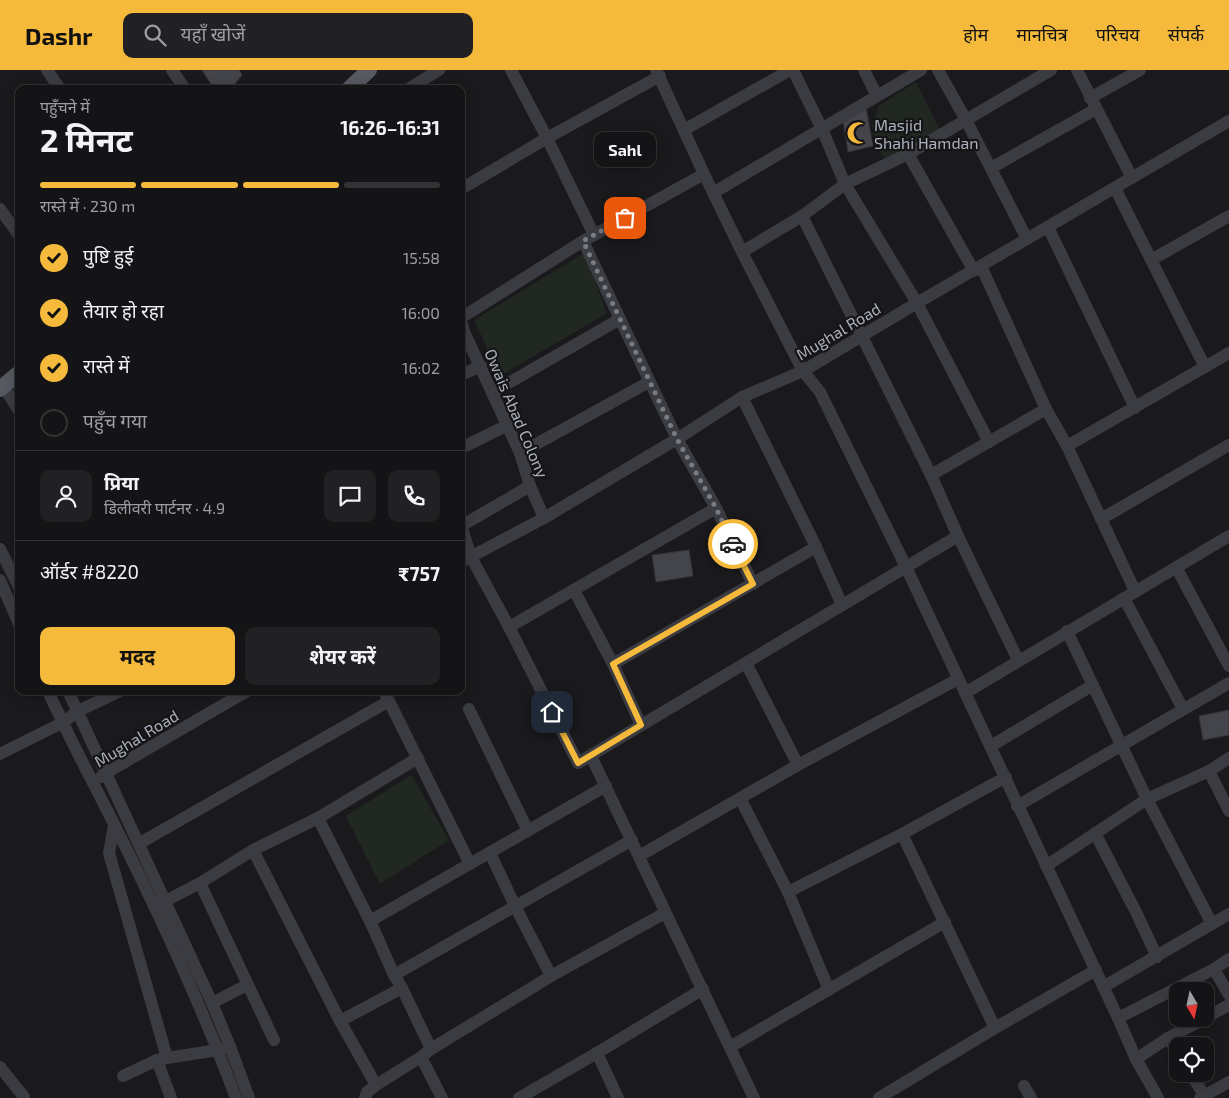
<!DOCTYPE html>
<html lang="hi">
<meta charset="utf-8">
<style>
:root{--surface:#141416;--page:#212123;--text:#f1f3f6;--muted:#9d9ea1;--line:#333335;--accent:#f5ba3b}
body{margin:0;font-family:"Exo 2","Noto Sans Devanagari",sans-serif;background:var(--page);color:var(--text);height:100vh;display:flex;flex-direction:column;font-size:19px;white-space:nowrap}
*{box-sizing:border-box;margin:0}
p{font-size:16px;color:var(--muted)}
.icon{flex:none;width:28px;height:28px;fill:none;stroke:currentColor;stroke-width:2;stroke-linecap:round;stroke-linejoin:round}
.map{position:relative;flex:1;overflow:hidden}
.drawer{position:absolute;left:15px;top:15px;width:450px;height:610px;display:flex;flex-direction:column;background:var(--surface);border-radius:10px;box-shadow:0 2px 12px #0003,0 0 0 1px var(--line)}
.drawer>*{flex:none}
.needle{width:32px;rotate:171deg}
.buttons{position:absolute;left:1169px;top:912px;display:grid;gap:10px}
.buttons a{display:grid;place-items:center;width:45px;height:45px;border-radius:10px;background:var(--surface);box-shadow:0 2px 12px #0003,0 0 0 1px var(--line);font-size:25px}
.pin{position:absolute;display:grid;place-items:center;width:42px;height:42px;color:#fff;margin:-21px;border-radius:10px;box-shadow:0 2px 8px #0006}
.courier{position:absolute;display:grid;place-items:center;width:50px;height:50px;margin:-25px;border:4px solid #f5ba3b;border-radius:50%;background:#fff;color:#222;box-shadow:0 1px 6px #0007}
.bubble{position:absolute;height:35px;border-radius:10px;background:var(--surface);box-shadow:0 2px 12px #0003,0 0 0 1px var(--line);font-size:16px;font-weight:700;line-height:35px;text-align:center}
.head em{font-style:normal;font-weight:700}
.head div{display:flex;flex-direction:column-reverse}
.head{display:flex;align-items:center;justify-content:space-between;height:85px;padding:0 25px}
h1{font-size:32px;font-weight:700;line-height:38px}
.bar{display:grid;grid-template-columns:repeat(4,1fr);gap:8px 5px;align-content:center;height:60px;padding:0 25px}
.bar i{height:6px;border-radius:4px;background:var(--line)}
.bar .active{background:var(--accent)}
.bar p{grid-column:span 4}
.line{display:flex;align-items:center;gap:12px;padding:0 25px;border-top:1px solid var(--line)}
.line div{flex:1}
.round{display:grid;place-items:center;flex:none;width:52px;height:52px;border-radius:10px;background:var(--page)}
ol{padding:0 25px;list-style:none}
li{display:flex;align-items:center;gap:15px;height:55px}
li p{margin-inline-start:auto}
li .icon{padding:5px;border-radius:50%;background:var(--accent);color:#111;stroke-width:4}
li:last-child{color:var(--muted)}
li i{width:28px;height:28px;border:2px solid var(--line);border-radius:50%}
.cta{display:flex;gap:10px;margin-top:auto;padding:10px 25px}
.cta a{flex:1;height:58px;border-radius:10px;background:var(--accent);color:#111;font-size:20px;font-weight:700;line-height:58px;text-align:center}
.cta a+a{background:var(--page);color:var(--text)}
header{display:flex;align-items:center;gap:30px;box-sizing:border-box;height:70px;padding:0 25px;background:var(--accent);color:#111}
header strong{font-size:24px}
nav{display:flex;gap:28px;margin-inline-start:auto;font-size:18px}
.search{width:350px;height:45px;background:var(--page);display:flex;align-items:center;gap:12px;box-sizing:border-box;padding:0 18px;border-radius:10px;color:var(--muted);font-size:19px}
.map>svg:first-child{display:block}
</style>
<header>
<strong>Dashr</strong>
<div class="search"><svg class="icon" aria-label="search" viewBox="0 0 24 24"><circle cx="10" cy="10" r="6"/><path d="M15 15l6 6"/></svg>यहाँ खोजें</div>
<nav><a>होम</a><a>मानचित्र</a><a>परिचय</a><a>संपर्क</a></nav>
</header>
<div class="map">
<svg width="1229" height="1028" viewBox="0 0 1229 1028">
<rect width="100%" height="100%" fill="#1a1a1d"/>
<g fill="#202821">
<path d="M 916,12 L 940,60 L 887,91 L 876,76 L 872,55 L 879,36 Z"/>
<path d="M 584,183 L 607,243 L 500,306 L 474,250 Z"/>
<path d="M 411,705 L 449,770 L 380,814 L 346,746 Z"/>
</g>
<g fill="#44454a" stroke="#343439">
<path d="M 202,0 L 239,0 L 242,5 L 231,19 L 214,19 Z"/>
<path d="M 866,37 L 873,76 L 848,82 L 843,50 Z"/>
<path d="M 689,480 L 693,506 L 656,512 L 652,485 Z"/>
<path d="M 1229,640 L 1229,665 L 1203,670 L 1199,646 Z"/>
</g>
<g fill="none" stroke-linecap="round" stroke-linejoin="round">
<g stroke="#3b3c42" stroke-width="12">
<path d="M 47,0 L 60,19"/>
<path d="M 172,0 L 185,19"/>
<path d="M 511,0 L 547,68 L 594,165"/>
<path d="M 656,0 L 704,104 L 742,182 L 803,301 L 820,322 L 906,497 L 1118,948 L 1136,989 L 1158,1028"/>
<path d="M 793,0 L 822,59 L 845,114 L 917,233 L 989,372"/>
<path d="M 864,0 L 877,26"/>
<path d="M 938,0 L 966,50 L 1027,169"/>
<path d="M 1077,0 L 1132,108"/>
<path d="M 408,19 L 439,0"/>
<path d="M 1090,28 L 1140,0"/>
<path d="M 684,60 L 790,0"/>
<path d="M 908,84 L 974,201"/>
<path d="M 991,98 L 1096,39"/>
<path d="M 1115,118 L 1205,297"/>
<path d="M 461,119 L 547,68 L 660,6"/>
<path d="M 713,123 L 921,0"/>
<path d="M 0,139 L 19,165"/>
<path d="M 802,146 L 931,405 L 958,466 L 1018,590"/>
<path d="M 1048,157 L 1135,338"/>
<path d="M 583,171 L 677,369 L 716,438 L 753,514"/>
<path d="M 742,182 L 802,146 L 845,114 L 908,84 L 1051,0"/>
<path d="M 1151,190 L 1229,146"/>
<path d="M 981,196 L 1046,339 L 1067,376 L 1135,521"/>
<path d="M 461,248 L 583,171 L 704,104"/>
<path d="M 461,251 L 465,264 L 520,383 L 530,416 L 544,448"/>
<path d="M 461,305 L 481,296"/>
<path d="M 4,317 L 19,341"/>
<path d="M 493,322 L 620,249"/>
<path d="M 742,327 L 816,477 L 842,535"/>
<path d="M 1067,376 L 1229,283"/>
<path d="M 461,378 L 508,355"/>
<path d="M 520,383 L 649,312"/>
<path d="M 931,405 L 1046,339"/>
<path d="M 1101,449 L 1229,375"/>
<path d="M 461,455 L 471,487 L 509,557 L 578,693 L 958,466"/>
<path d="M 461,456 L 530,416"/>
<path d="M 0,479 L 19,517"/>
<path d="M 461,492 L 544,448 L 677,369 L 742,327 L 803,301 L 917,233 L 1229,51"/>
<path d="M 1176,497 L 1229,596"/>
<path d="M 0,510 L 19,554"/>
<path d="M 574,520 L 613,594 L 641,655"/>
<path d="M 1124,528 L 1183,639"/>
<path d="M 509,557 L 716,438"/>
<path d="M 1067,561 L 1147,729 L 1212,854"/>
<path d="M 746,593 L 798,695"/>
<path d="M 613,594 L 816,477"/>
<path d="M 48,621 C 68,666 92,710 114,754 C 159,843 201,934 236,1028"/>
<path d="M 68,621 L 212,933 L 231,979 L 249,1028"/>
<path d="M 384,621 L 470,794"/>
<path d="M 965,623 L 1229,466"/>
<path d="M 469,639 L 528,761"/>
<path d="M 991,676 L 1093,615"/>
<path d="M 0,684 L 62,653 L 78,641 L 120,621"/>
<path d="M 591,686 L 754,1028"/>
<path d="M 1209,701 L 1229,741"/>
<path d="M 101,707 L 106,703 L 247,621"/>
<path d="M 740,728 L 788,822 L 829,920"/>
<path d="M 1017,736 L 1229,613"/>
<path d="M 318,748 L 370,851 L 394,905 L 402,918 L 431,979"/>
<path d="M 114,755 L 109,783 L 167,988 L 157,990 L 171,1028"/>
<path d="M 1095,763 L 1136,842 L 1157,887"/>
<path d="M 902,764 L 995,958"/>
<path d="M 140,773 L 389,631"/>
<path d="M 253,780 L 340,951 L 376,1015"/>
<path d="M 490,783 L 515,836 L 551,906"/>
<path d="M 639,786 L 798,695 L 958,609"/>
<path d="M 1046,796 L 1147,729 L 1209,701 L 1229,688"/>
<path d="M 200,813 L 274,970"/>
<path d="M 788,822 L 902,764 L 1006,707"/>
<path d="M 158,835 L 200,813 L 253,780 L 318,748 L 418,688"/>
<path d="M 370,851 L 606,716"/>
<path d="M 1214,899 L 1229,925"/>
<path d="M 394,905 L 632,770"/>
<path d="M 1103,917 L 1229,844"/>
<path d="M 212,933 L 247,915"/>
<path d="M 1118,948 L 1214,899 L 1229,889"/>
<path d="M 1205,948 L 1229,935"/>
<path d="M 340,951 L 402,918"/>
<path d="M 1168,968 L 1178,983"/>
<path d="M 730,977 L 945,852"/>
<path d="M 597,983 L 618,1028"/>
<path d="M 421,987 L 442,1028"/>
<path d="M 167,988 L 224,979"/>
<path d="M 1136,989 L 1168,968 L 1204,949"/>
<path d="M 0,997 L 24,1027"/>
<path d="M 1191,1004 L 1204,1025"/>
<path d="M 123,1006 L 157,990"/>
<path d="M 1024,1016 L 1031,1028"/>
<path d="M 365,1028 L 367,1022 L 376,1015 L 421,987 L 431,979 L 551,906 L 665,843"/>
<path d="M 519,1028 L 597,983 L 703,919"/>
<path d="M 879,1028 L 995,958 L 1096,900"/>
<path d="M 1200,1028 L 1229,1012"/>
</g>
<g stroke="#575961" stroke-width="16">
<path d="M 349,19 L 369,0"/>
<path d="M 0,319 L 19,303"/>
</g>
</g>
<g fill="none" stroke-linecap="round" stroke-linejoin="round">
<path stroke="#7a7c84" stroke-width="5" stroke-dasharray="0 9" d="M 625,148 L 583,171 L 677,369 L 716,438 L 733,474"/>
<path stroke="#f5ba3b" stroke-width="6" d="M 552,642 L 578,693 L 641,655 L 613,594 L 753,514 L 733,474"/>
</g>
<defs>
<symbol id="mosque-bare" viewBox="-9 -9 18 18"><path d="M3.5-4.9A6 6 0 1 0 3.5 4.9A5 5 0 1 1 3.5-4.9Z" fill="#f5ba3b" stroke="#151518" stroke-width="2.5" paint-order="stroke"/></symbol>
</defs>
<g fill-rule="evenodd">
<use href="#mosque-bare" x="842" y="47" width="32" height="32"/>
</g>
<g text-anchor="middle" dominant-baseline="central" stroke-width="4.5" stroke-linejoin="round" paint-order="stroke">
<g font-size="16" fill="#adb1bc" stroke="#151518" text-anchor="start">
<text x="874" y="54">Masjid<tspan x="874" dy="18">Shahi Hamdan</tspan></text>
</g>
<g font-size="16" fill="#adb1bc" stroke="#151518">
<text transform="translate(838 261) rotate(-31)">Mughal Road</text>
<text transform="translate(517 343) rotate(67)">Owais Abad Colony</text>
<text transform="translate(136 668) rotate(-31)">Mughal Road</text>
</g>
</g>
</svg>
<div class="buttons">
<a><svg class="needle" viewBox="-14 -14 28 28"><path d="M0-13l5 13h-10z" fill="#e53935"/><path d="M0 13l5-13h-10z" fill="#9d9ea1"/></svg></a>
<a><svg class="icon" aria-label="locate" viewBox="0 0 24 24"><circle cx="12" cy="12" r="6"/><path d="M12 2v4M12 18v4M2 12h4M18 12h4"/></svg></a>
</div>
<div class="pin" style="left:625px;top:148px;background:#ea580c"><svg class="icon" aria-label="bag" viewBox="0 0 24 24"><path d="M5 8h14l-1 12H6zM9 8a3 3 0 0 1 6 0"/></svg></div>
<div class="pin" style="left:552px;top:642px;background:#1f2937"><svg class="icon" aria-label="home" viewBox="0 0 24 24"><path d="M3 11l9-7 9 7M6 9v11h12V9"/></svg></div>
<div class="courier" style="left:733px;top:474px"><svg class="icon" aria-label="car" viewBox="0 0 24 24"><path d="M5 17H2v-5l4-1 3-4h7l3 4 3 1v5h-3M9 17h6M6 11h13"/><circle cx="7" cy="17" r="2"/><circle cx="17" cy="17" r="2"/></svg></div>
<div class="bubble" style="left:594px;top:62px;width:62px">Sahl</div>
<section class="drawer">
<div class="head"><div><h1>2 मिनट</h1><p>पहुँचने में</p></div><em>16:26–16:31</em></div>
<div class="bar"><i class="active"></i><i class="active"></i><i class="active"></i><i></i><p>रास्ते में · 230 m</p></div>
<ol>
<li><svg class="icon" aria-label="check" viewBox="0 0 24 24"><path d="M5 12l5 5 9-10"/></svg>पुष्टि हुई<p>15:58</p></li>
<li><svg class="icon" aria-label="check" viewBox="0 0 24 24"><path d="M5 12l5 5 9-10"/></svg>तैयार हो रहा<p>16:00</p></li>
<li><svg class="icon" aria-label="check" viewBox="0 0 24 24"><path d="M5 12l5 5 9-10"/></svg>रास्ते में<p>16:02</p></li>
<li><i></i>पहुँच गया</li>
</ol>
<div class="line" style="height:90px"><a class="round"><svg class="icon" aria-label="person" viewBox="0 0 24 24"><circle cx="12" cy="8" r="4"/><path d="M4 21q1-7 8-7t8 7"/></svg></a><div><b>प्रिया</b><p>डिलीवरी पार्टनर · 4.9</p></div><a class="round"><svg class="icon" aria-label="chat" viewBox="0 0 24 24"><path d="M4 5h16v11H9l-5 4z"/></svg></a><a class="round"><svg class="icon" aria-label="phone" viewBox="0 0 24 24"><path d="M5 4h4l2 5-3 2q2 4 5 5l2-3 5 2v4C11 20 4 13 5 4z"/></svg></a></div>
<div class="line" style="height:65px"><div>ऑर्डर #8220</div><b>₹757</b></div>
<div class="cta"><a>मदद</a><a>शेयर करें</a></div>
</section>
</div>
